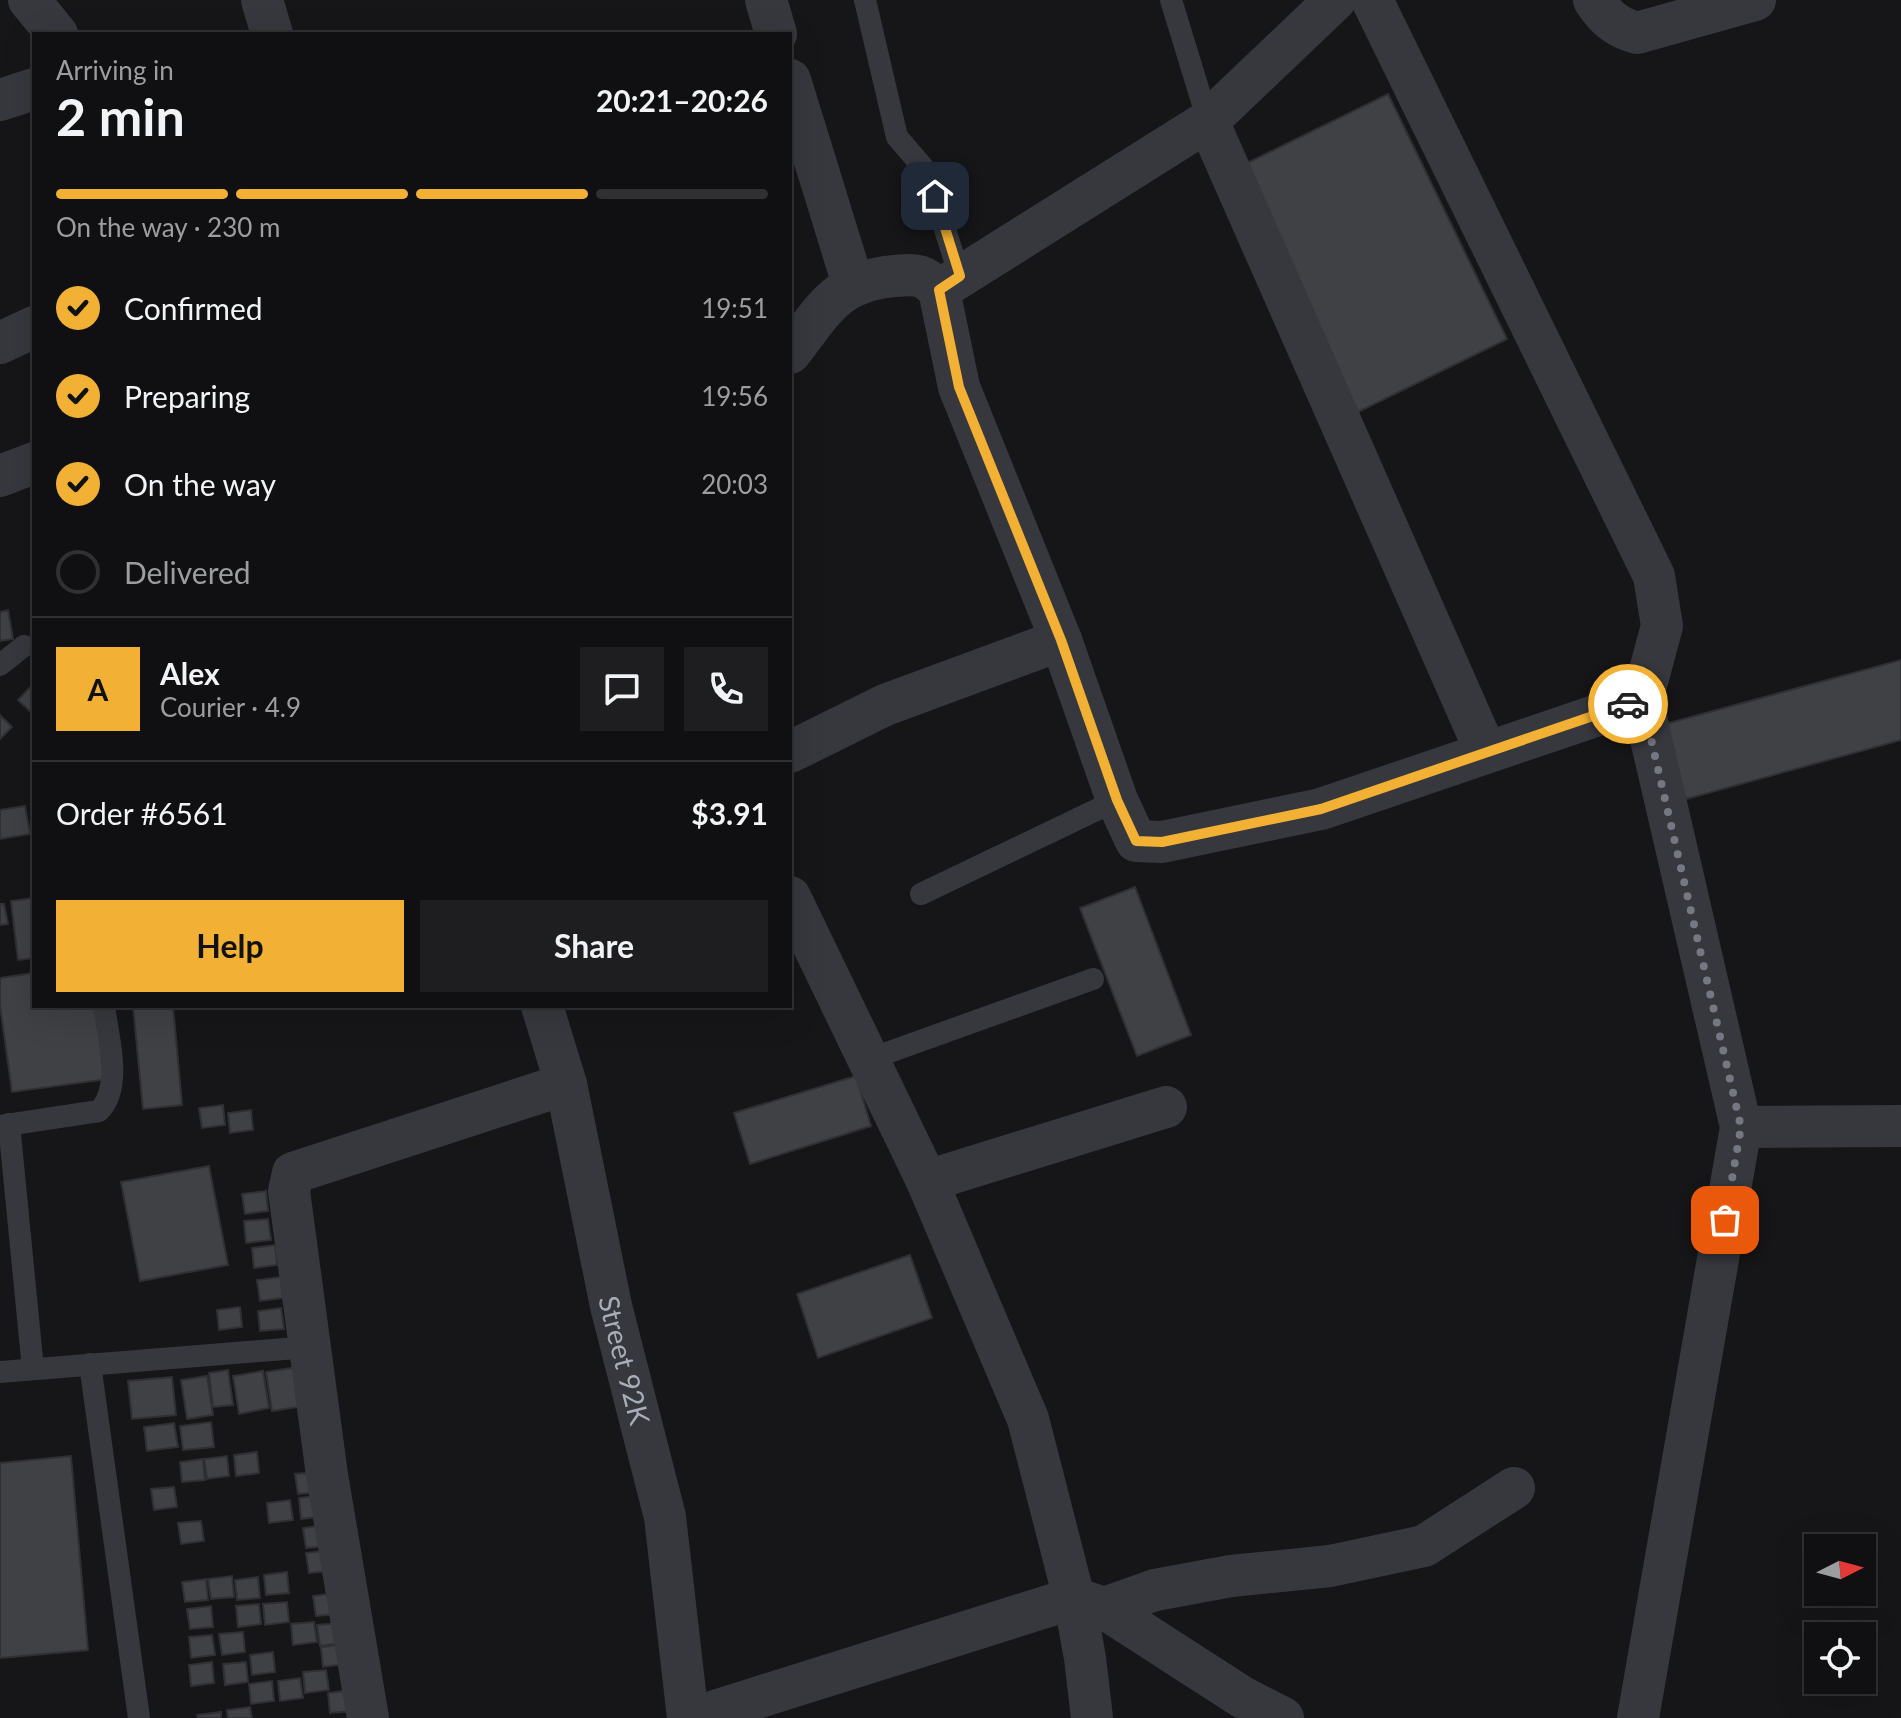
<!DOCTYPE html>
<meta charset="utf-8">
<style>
:root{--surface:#101012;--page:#1e1e20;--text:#f1f3f6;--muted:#9c9d9f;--line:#303032;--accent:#f2b134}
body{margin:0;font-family:Lato,sans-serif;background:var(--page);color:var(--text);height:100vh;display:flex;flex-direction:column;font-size:30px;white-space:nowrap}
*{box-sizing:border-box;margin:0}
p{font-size:26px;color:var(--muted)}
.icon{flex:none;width:44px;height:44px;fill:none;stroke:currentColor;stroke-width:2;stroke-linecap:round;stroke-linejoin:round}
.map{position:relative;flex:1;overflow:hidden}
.details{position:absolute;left:32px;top:32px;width:760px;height:976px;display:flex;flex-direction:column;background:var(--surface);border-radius:0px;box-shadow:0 8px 32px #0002,0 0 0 2px var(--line)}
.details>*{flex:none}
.needle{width:52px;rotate:84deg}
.buttons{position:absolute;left:1804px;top:1534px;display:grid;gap:16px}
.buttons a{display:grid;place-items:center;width:72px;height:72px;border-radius:0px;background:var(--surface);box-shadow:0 8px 32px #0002,0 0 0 2px var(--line);font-size:40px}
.pin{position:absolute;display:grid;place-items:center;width:68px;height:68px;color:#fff;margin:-34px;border-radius:16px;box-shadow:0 4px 12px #0006}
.courier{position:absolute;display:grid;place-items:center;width:80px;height:80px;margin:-40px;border:6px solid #f2b134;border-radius:50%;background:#fff;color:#222;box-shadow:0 2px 10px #0007}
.headline em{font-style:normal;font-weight:700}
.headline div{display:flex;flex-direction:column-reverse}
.headline{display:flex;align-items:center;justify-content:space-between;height:136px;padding:0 24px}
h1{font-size:52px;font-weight:700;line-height:60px}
.bar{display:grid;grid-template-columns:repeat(4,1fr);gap:12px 8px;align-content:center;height:96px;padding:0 24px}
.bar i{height:10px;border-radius:6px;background:var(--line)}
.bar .active{background:var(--accent)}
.bar p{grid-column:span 4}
.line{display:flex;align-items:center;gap:20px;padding:0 24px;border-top:2px solid var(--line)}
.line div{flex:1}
.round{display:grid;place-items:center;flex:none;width:84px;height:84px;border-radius:0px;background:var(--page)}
ol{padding:0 24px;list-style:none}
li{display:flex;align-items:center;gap:24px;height:88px}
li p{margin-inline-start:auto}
li .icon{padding:8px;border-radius:50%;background:var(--accent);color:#111;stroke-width:4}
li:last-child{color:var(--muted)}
li i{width:44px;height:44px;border:4px solid var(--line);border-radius:50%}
.action{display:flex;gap:16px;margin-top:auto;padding:16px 24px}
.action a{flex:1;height:92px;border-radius:0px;background:var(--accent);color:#111;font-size:32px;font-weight:700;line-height:92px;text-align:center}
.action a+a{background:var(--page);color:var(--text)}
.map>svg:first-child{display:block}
</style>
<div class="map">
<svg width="1901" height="1718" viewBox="0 0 1901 1718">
<rect width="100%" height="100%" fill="#161618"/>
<g fill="#404145" stroke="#303034" stroke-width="2">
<path d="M 1388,94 L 1507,339 L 1358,412 L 1239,167 Z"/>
<path d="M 8,610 L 13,639 L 0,641 L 0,612 Z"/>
<path d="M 1901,660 L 1901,740 L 1679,801 L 1658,726 Z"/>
<path d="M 34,683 L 34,711 L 32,713 L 18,700 Z"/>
<path d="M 0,715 L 12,727 L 0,739 Z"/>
<path d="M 25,806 L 30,834 L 0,839 L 0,810 Z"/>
<path d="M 1135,887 L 1191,1035 L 1137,1056 L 1080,908 Z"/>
<path d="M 34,898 L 34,958 L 18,960 L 11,901 Z"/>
<path d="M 0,904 L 4,904 L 8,924 L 0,925 Z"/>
<path d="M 34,973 L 34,1006 L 98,1006 L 108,1079 L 12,1092 L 0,1005 L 0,978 Z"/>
<path d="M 133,1006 L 173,1006 L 182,1105 L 143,1109 Z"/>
<path d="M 856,1076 L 871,1126 L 750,1164 L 734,1113 Z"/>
<path d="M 223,1105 L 225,1125 L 202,1128 L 199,1108 Z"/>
<path d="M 251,1110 L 253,1130 L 230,1133 L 228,1113 Z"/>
<path d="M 209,1166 L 228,1265 L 140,1281 L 121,1182 Z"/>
<path d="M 266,1191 L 268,1211 L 245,1214 L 242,1194 Z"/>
<path d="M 268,1219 L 271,1240 L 246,1243 L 244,1221 Z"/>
<path d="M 275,1245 L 277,1265 L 254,1268 L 252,1248 Z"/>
<path d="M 910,1255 L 932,1318 L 818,1358 L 797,1294 Z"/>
<path d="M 281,1277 L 283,1298 L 260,1301 L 257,1280 Z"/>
<path d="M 240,1307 L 242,1327 L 219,1330 L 217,1310 Z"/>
<path d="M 281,1308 L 284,1329 L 260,1331 L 258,1311 Z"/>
<path d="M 298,1367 L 304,1406 L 272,1411 L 266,1372 Z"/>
<path d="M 228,1370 L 233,1405 L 213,1407 L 209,1373 Z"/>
<path d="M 263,1371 L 269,1408 L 239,1414 L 233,1376 Z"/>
<path d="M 207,1376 L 213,1415 L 187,1419 L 181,1380 Z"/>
<path d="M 172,1377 L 176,1415 L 132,1419 L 128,1381 Z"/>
<path d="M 211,1422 L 214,1447 L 183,1450 L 180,1426 Z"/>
<path d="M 174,1423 L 178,1447 L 147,1451 L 144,1427 Z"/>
<path d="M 257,1452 L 259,1473 L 236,1476 L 234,1455 Z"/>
<path d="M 71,1456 L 88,1650 L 0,1658 L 0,1463 Z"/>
<path d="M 227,1456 L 229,1476 L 207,1479 L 204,1459 Z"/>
<path d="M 203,1459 L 205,1480 L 182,1482 L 180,1462 Z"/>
<path d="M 318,1472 L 321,1492 L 298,1494 L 295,1474 Z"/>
<path d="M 174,1487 L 177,1507 L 154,1510 L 151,1489 Z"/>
<path d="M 322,1495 L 324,1516 L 301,1519 L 299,1498 Z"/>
<path d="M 290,1500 L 293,1520 L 269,1523 L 267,1503 Z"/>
<path d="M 201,1521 L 204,1541 L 181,1544 L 178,1523 Z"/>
<path d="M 326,1525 L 329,1546 L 306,1548 L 303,1528 Z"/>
<path d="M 329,1550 L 332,1571 L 309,1573 L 306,1553 Z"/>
<path d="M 287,1572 L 289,1593 L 266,1595 L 264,1575 Z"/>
<path d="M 232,1576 L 234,1597 L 211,1599 L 208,1579 Z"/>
<path d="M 258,1577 L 260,1598 L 237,1600 L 235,1580 Z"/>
<path d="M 206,1579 L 208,1600 L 185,1602 L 182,1582 Z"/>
<path d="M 336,1593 L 338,1614 L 316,1616 L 313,1596 Z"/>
<path d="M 287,1602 L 289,1622 L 265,1625 L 263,1604 Z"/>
<path d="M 259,1604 L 261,1624 L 238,1627 L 236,1606 Z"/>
<path d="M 211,1606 L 213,1627 L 190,1629 L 187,1609 Z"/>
<path d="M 314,1622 L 317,1642 L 293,1645 L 291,1624 Z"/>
<path d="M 340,1623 L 342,1643 L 320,1646 L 317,1625 Z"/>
<path d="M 243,1632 L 245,1652 L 222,1655 L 219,1634 Z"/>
<path d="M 212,1635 L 215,1655 L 191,1658 L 189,1637 Z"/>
<path d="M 344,1644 L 346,1664 L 323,1667 L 321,1647 Z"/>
<path d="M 273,1652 L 275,1672 L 252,1675 L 250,1655 Z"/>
<path d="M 212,1662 L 214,1683 L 191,1686 L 189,1665 Z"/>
<path d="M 246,1662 L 248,1682 L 225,1685 L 223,1664 Z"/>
<path d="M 326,1670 L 329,1690 L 305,1693 L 303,1672 Z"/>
<path d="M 300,1678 L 303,1698 L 280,1701 L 278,1681 Z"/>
<path d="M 272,1681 L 274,1701 L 251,1704 L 249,1684 Z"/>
<path d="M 351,1690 L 353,1711 L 330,1713 L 328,1693 Z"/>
<path d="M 250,1707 L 252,1718 L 228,1718 L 227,1710 Z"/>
<path d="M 221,1712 L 221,1718 L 198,1718 L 197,1715 Z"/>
</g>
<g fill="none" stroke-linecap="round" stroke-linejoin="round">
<g stroke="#37383d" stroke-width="22">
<path d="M 865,0 L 897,137 L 922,166 L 928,177 L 960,276"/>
<path d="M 1171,0 L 1208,121"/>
<path d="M 0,665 L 24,646"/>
<path d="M 921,894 L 1117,800"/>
<path d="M 870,1059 L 1093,979"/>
<path d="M 9,1124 L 33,1369"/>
<path d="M 0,1126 L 99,1111 C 123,1087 108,1037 104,1006"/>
<path d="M 90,1364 L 139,1718"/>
<path d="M 0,1372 L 309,1347"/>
</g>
<g stroke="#37383d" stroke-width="42">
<path d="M 29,0 L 57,34"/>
<path d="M 262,0 L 272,34"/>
<path d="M 766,0 L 776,34"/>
<path d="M 1372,0 L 1654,576 L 1662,626 L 1642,700 L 1741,1127 L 1638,1718"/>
<path d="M 1594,0 C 1606,18 1616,27 1637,33 L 1755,0"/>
<path d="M 790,80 L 853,284"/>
<path d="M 0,100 L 34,89"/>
<path d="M 1208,121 L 1486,752"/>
<path d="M 939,290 L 959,387 L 1061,640 L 1117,800 L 1136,841 L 1162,842 L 1321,809 L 1642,700"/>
<path d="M 0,343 L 34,327"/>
<path d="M 790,353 C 824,310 835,281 895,276 C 917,274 923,274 939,290 L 1208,121 L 1335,0"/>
<path d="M 0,476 L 34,463"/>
<path d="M 790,752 L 885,705 L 1061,640"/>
<path d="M 790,897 L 927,1181 L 1028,1419 L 1074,1598 L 1085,1658 L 1092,1718"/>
<path id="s1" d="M 542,1006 L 566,1084 L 611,1306 L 665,1517 L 688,1718"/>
<path d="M 1741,1127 L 1901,1126"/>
<path d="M 927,1181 L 1166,1107"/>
<path d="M 1104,1608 L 1155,1590 L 1231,1576 L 1330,1566 L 1424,1546 L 1514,1488"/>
<path d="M 368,1718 L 327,1475 L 289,1191 L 293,1173 L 566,1084"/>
<path d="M 693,1718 L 1074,1598 L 1104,1608 L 1242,1697 L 1283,1718"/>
</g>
</g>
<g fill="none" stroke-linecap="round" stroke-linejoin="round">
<path stroke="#757880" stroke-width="8" stroke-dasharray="0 14.4" d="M 1628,704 L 1642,700 L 1741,1127 L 1725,1220"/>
<path stroke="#f2b134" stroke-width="10" d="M 935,196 L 960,276 L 939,290 L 959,387 L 1061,640 L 1117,800 L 1136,841 L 1162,842 L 1321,809 L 1628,704"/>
</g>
<g text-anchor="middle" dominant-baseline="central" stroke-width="6" stroke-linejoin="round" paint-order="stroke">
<g font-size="28" fill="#a8adb8" stroke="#111113">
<text stroke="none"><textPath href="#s1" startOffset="364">Street 92K</textPath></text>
</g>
</g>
</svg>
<div class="buttons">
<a><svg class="needle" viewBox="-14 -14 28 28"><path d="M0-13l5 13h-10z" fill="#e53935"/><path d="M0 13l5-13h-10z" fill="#9c9d9f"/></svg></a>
<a><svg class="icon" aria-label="locate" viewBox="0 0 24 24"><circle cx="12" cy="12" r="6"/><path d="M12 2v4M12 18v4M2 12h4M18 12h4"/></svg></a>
</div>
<div class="pin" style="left:1725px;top:1220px;background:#ea580c"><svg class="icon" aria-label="bag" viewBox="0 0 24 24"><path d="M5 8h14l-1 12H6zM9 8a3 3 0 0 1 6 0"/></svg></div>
<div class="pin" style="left:935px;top:196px;background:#1f2937"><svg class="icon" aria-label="home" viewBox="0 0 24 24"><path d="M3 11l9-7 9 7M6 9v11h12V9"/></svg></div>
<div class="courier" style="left:1628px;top:704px"><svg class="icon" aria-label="car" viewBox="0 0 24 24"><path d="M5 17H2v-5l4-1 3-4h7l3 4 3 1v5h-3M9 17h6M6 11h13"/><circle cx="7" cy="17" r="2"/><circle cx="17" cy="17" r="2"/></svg></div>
<section class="details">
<div class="headline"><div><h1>2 min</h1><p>Arriving in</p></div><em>20:21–20:26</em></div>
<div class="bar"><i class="active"></i><i class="active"></i><i class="active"></i><i></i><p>On the way · 230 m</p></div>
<ol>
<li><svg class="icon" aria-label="check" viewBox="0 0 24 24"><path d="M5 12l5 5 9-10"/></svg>Confirmed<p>19:51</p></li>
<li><svg class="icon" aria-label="check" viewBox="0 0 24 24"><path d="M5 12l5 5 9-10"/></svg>Preparing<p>19:56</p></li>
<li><svg class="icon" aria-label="check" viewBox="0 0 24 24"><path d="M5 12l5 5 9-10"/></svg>On the way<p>20:03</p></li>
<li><i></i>Delivered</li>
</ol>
<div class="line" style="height:144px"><b class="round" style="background:var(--accent);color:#111">A</b><div><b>Alex</b><p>Courier · 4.9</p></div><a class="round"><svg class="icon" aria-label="chat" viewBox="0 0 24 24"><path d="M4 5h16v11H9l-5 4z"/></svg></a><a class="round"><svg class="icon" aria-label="phone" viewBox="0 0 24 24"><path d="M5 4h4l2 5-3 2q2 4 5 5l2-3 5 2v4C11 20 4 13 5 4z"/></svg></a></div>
<div class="line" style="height:104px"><div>Order #6561</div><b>$3.91</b></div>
<div class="action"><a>Help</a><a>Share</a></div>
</section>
</div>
